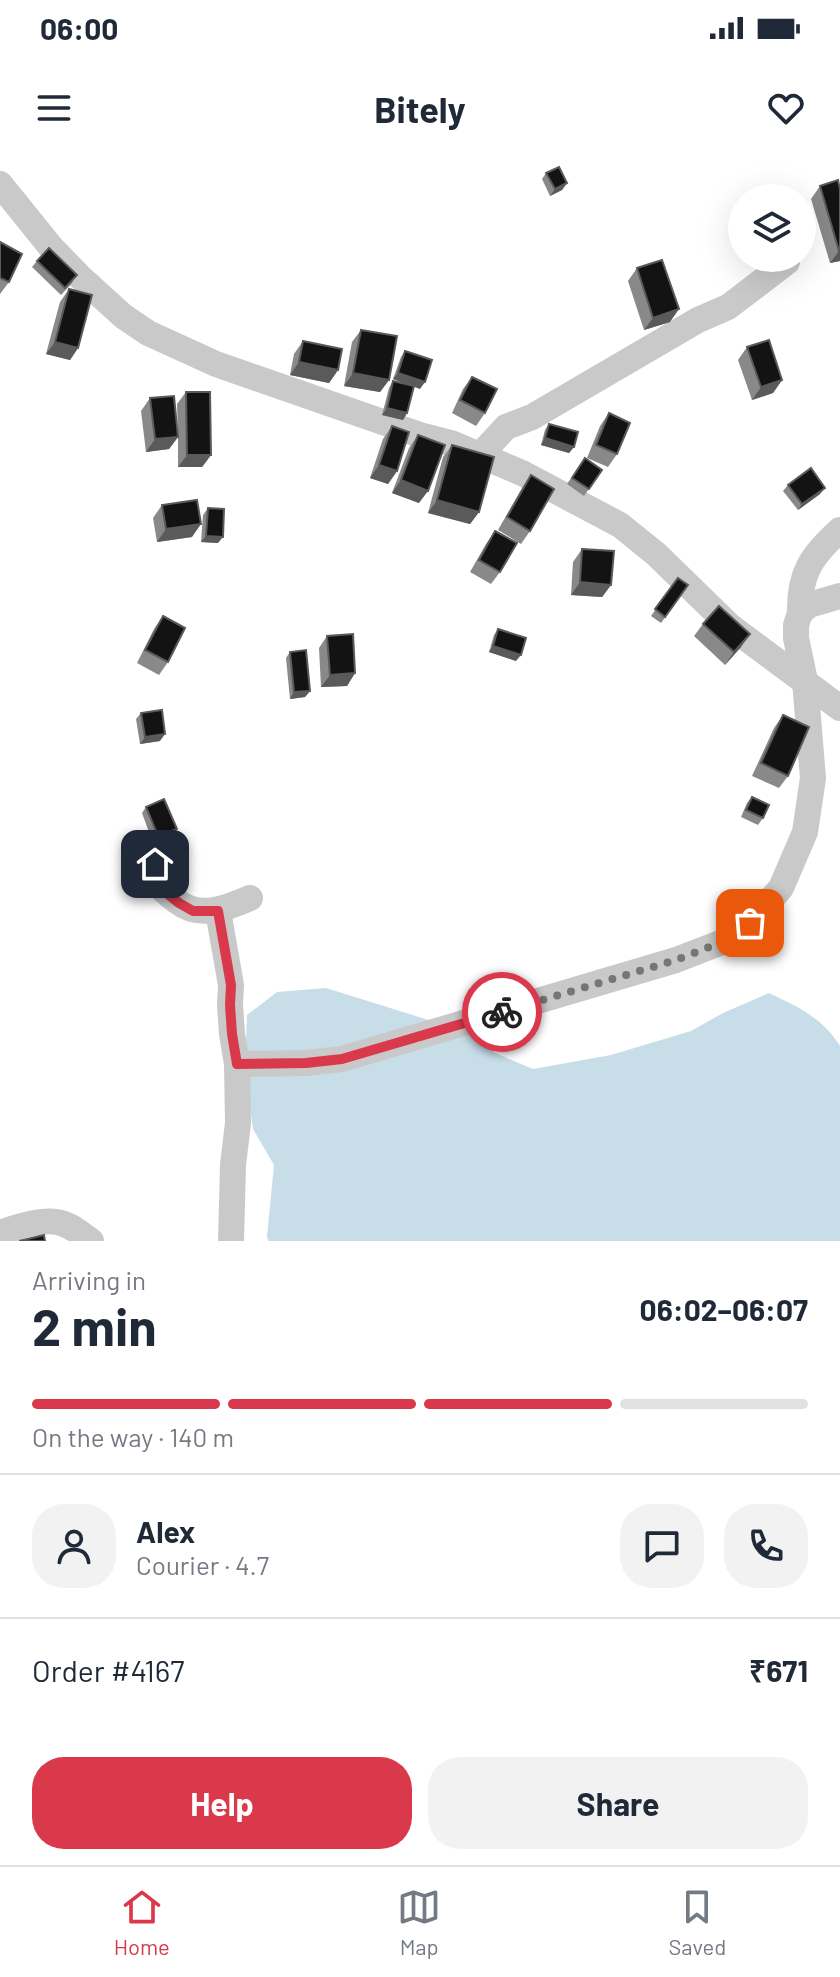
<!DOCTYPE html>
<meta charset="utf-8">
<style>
:root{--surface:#fff;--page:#f2f2f3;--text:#1f2937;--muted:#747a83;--line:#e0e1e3;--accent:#d9394b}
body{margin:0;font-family:Barlow,sans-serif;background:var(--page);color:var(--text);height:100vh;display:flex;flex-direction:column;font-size:30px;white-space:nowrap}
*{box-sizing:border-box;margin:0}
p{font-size:26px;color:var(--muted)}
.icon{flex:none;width:44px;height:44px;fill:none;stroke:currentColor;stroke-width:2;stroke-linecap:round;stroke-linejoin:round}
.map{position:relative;height:1081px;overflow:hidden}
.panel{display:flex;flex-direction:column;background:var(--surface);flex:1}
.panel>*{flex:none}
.tools{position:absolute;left:728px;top:24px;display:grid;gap:16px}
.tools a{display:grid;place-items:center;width:88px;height:88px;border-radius:50%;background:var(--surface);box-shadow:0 8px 32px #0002;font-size:40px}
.pin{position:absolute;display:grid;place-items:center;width:68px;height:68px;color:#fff;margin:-34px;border-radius:16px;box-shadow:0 4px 12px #0006}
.courier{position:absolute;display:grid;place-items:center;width:80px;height:80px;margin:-40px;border:6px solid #d9394b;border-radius:50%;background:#fff;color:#222;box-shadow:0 2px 10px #0007}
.summary em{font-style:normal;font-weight:700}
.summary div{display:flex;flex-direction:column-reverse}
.summary{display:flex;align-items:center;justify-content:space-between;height:136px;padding:0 32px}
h1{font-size:52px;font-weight:700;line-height:60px}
.bar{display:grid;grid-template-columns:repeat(4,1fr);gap:12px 8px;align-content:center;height:96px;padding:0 32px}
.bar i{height:10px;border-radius:6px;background:var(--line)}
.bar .selected{background:var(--accent)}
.bar p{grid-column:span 4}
.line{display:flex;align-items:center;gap:20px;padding:0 32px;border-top:2px solid var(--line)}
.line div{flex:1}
.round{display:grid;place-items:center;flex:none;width:84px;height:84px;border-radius:32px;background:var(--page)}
.button{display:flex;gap:16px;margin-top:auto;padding:16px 32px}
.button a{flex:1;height:92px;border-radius:32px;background:var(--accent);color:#fff;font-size:32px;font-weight:700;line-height:92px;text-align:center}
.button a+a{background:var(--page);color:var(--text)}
.status{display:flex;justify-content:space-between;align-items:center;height:56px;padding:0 40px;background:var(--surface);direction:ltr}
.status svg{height:22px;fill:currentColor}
header{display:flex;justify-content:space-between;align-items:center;height:104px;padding:0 32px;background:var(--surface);font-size:36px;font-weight:700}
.menu{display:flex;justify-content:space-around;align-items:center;height:112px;border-top:2px solid var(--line);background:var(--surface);font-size:22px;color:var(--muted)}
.menu a{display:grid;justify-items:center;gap:4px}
.menu .selected{color:var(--accent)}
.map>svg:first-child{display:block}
</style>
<div class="status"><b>06:00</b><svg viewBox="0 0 49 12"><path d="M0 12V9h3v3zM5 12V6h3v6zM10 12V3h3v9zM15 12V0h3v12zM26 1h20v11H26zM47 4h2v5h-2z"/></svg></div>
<header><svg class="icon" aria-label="menu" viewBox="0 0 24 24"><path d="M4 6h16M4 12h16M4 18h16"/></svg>Bitely<svg class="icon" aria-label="heart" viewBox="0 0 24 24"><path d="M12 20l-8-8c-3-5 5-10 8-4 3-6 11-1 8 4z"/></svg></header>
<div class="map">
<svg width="840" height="1081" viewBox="0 0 840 1081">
<rect width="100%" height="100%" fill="#fff"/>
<path fill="#c7dde8" d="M 326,828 L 435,862 L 467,874 L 495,893 L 533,909 L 611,895 L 691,871 L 723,853 L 769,833 C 798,847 823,858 840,886 L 840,1081 L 268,1081 L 267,1076 L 274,1005 L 253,969 L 245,913 L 247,855 L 277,832 Z"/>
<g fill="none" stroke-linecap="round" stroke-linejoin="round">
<g stroke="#c9c9c9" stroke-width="26">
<path d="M 0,24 L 50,86 L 79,116 L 123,156 L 148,173 L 216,204 L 420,275 L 451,283 L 522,313 L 620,365 L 656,394 L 731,467 L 840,548"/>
<path d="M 480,295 L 506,267 L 532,257 L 698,160 L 728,147 L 787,102"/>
<path d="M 800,453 C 799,414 811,396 840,370"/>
<path d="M 158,690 L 153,722 C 162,728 169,736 178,742 C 200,759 227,748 250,738"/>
<path d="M 218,751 L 231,825 L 230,845 L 232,874 L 237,904 L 238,963 L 233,1005 L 231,1081"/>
<path d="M 237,904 L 306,903 L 342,899 L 676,800 L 725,781 L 750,763 L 781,728 L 805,672 L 813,618 L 805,521 L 796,478 L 796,465 L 800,453 L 809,445 L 840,436"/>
<path d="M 0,1073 C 16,1067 40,1059 57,1062 C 70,1064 81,1074 91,1081"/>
</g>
</g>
<g fill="#898989">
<path d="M 546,13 L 567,23 L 562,30 L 550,36 L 542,19 Z"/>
<path d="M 838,20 L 840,101 L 830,103 L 811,39 L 820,26 Z"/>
<path d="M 0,82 L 9,122 L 0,134 Z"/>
<path d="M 37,101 L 73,122 L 61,135 L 32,107 Z"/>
<path d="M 637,108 L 670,162 L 644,170 L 628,121 Z"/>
<path d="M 69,129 L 78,188 L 70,200 L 46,194 L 60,142 Z"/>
<path d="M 361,170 L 389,220 L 380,232 L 344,226 L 352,182 Z"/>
<path d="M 303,181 L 338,210 L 329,223 L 290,215 L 294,194 Z"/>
<path d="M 747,187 L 782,220 L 773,233 L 752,240 L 738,200 Z"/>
<path d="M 405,191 L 420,229 L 414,226 L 407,253 L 403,260 L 382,255 L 389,228 L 393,221 L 409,225 L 393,219 L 401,197 Z"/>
<path d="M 472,217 L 485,253 L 476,266 L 452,253 L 463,229 Z"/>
<path d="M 186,232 L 211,295 L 202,307 L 178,307 L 178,277 L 169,289 L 146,292 L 141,251 L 150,238 L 178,273 L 177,244 Z"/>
<path d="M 609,253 L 617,294 L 608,307 L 587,298 L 600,266 Z"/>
<path d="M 549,264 L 574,287 L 569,293 L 541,285 L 545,270 Z"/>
<path d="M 392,266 L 397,311 L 388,324 L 370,318 L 383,279 Z"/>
<path d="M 418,275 L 419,343 L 392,333 L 409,288 Z"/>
<path d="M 452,285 L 479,352 L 470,364 L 428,353 L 443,297 Z"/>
<path d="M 585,298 L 602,310 L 584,336 L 567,324 Z"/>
<path d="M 531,315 L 530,371 L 521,384 L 498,370 L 522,328 Z"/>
<path d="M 788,325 L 820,334 L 798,350 L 783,331 Z"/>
<path d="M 162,345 L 192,377 L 157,382 L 153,358 Z"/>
<path d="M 208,348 L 218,383 L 201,382 L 203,355 Z"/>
<path d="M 495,371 L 500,412 L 491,424 L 470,412 L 486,384 Z"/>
<path d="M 582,389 L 611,425 L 602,437 L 571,435 L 573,402 Z"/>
<path d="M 678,418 L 688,425 L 661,463 L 651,456 Z"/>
<path d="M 163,456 L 168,502 L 159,515 L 137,503 L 154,469 Z"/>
<path d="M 703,464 L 741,487 L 725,505 L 694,476 Z"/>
<path d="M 498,469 L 516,501 L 489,492 L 494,475 Z"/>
<path d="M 327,476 L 355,513 L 347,526 L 321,527 L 319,488 Z"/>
<path d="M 290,492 L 310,531 L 305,537 L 290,539 L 286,498 Z"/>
<path d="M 141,553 L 160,581 L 140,584 L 136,559 Z"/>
<path d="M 783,555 L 788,616 L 779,628 L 752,616 L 774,568 Z"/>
<path d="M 752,637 L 763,658 L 758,665 L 741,657 L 747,643 Z"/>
<path d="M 146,647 L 177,669 L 172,675 L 153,683 L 142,653 Z"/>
</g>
<g fill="#5a5a5a">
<path d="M 567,23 L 562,30 L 550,36 L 555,29 Z"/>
<path d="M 840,90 L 840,101 L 830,103 L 839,91 Z"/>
<path d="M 679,149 L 670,162 L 644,170 L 653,158 Z"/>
<path d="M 55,182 L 78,188 L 70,200 L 46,194 Z"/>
<path d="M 299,202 L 338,210 L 329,223 L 290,215 Z"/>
<path d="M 353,213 L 389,220 L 380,232 L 344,226 Z"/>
<path d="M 398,213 L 425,222 L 420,229 L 393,219 Z"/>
<path d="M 782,220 L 773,233 L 752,240 L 761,227 Z"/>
<path d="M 387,248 L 407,253 L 403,260 L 382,255 Z"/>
<path d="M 178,277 L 169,289 L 146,292 L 155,279 Z"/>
<path d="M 545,278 L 574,287 L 569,293 L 541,285 Z"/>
<path d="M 187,295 L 211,295 L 202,307 L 178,307 Z"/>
<path d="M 379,305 L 397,311 L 388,324 L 370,318 Z"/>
<path d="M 401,320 L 428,331 L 419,343 L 392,333 Z"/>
<path d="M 825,328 L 820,334 L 798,350 L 802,344 Z"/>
<path d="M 437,340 L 479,352 L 470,364 L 428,353 Z"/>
<path d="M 201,364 L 192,377 L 157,382 L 166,369 Z"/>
<path d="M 206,376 L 223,377 L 218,383 L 201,382 Z"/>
<path d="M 580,422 L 611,425 L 602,437 L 571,435 Z"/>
<path d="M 750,474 L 741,487 L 725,505 L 734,492 Z"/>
<path d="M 493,486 L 521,495 L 516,501 L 489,492 Z"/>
<path d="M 355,513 L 347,526 L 321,527 L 330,515 Z"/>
<path d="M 310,531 L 305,537 L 290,539 L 294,532 Z"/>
<path d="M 165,574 L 160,581 L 140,584 L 145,577 Z"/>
<path d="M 177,669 L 172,675 L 153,683 L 158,676 Z"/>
</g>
<g fill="#131313" stroke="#5a5a5a" stroke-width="2">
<path d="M 559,7 L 567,23 L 555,29 L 546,13 Z"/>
<path d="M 838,20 L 840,29 L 840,90 L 839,91 L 820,26 Z"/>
<path d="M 0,82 L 22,94 L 9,122 L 0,118 Z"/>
<path d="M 49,88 L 77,115 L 65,128 L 37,101 Z"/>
<path d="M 662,100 L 679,149 L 653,158 L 637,108 Z"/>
<path d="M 69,129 L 92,135 L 78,188 L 55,182 Z"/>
<path d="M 361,170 L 397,176 L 389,220 L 353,213 Z"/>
<path d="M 769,180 L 782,220 L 761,227 L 747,187 Z"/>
<path d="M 303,181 L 342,189 L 338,210 L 299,202 Z"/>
<path d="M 405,191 L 432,200 L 425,222 L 398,213 Z"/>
<path d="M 472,217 L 497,229 L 485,253 L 460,240 Z"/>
<path d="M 393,221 L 414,226 L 407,253 L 387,248 Z"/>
<path d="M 186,232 L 210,232 L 211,295 L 187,295 Z"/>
<path d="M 174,236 L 178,277 L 155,279 L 150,238 Z"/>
<path d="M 609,253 L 630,263 L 617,294 L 596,285 Z"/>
<path d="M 549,264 L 578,272 L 574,287 L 545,278 Z"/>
<path d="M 392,266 L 409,272 L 397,311 L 379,305 Z"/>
<path d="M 418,275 L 445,285 L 428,331 L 401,320 Z"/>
<path d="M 452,285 L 494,297 L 479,352 L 437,340 Z"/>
<path d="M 585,298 L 602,310 L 589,329 L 572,318 Z"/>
<path d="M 811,308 L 825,328 L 802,344 L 788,325 Z"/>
<path d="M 531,315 L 554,329 L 530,371 L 507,357 Z"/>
<path d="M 197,340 L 201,364 L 166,369 L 162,345 Z"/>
<path d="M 208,348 L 224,349 L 223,377 L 206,376 Z"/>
<path d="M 495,371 L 517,383 L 500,412 L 479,400 Z"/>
<path d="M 582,389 L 614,391 L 611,425 L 580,422 Z"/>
<path d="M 678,418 L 688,425 L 665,457 L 655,449 Z"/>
<path d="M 719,446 L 750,474 L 734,492 L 703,464 Z"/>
<path d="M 163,456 L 185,468 L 168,502 L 145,490 Z"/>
<path d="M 498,469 L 526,478 L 521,495 L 493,486 Z"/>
<path d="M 353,474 L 355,513 L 330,515 L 327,476 Z"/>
<path d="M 306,490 L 310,531 L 294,532 L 290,492 Z"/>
<path d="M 162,550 L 165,574 L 145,577 L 141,553 Z"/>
<path d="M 783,555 L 809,567 L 788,616 L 761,603 Z"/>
<path d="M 752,637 L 769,645 L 763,658 L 746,650 Z"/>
<path d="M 164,639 L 177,669 L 158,676 L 146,647 Z"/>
<path d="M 44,1075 L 45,1081 L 19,1081 Z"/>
</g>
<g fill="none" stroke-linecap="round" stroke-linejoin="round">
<path stroke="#767676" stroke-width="8" stroke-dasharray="0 14.4" d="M 502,852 L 676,800 L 725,781 L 750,763"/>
<path stroke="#d9394b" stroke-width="10" d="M 155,704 L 153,722 L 179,743 L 193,751 L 218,751 L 231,825 L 230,845 L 232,874 L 237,904 L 306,903 L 342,899 L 502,852"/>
</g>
</svg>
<div class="tools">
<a><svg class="icon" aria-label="layers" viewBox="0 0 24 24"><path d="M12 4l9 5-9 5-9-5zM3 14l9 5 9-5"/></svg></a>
</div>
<div class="pin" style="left:750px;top:763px;background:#ea580c"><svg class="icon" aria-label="bag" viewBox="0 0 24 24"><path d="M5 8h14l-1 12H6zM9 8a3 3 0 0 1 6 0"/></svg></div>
<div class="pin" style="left:155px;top:704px;background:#1f2937"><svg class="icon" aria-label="home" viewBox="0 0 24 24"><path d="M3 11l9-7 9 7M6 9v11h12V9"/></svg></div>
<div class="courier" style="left:502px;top:852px"><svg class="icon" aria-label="bike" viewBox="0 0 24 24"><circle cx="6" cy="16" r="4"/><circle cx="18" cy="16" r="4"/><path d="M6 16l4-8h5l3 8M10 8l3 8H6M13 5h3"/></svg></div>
</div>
<section class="panel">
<div class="summary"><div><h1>2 min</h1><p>Arriving in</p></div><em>06:02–06:07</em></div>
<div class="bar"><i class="selected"></i><i class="selected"></i><i class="selected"></i><i></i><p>On the way · 140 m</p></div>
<div class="line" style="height:144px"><a class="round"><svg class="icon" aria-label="person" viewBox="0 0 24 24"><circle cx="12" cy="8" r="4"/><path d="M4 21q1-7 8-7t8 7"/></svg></a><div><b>Alex</b><p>Courier · 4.7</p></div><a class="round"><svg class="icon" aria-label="chat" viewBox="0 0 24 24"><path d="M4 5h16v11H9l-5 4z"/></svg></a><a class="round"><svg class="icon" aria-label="phone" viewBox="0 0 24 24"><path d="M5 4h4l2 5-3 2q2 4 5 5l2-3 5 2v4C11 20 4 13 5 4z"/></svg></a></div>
<div class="line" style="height:104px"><div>Order #4167</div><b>₹671</b></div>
<div class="button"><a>Help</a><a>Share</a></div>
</section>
<nav class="menu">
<a class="selected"><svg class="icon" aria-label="home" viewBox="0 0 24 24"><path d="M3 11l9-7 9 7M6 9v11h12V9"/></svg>Home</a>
<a><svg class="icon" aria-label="map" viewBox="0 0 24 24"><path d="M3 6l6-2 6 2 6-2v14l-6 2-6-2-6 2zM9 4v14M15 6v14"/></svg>Map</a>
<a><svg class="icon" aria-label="saved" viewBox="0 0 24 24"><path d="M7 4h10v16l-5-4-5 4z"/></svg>Saved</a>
</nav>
